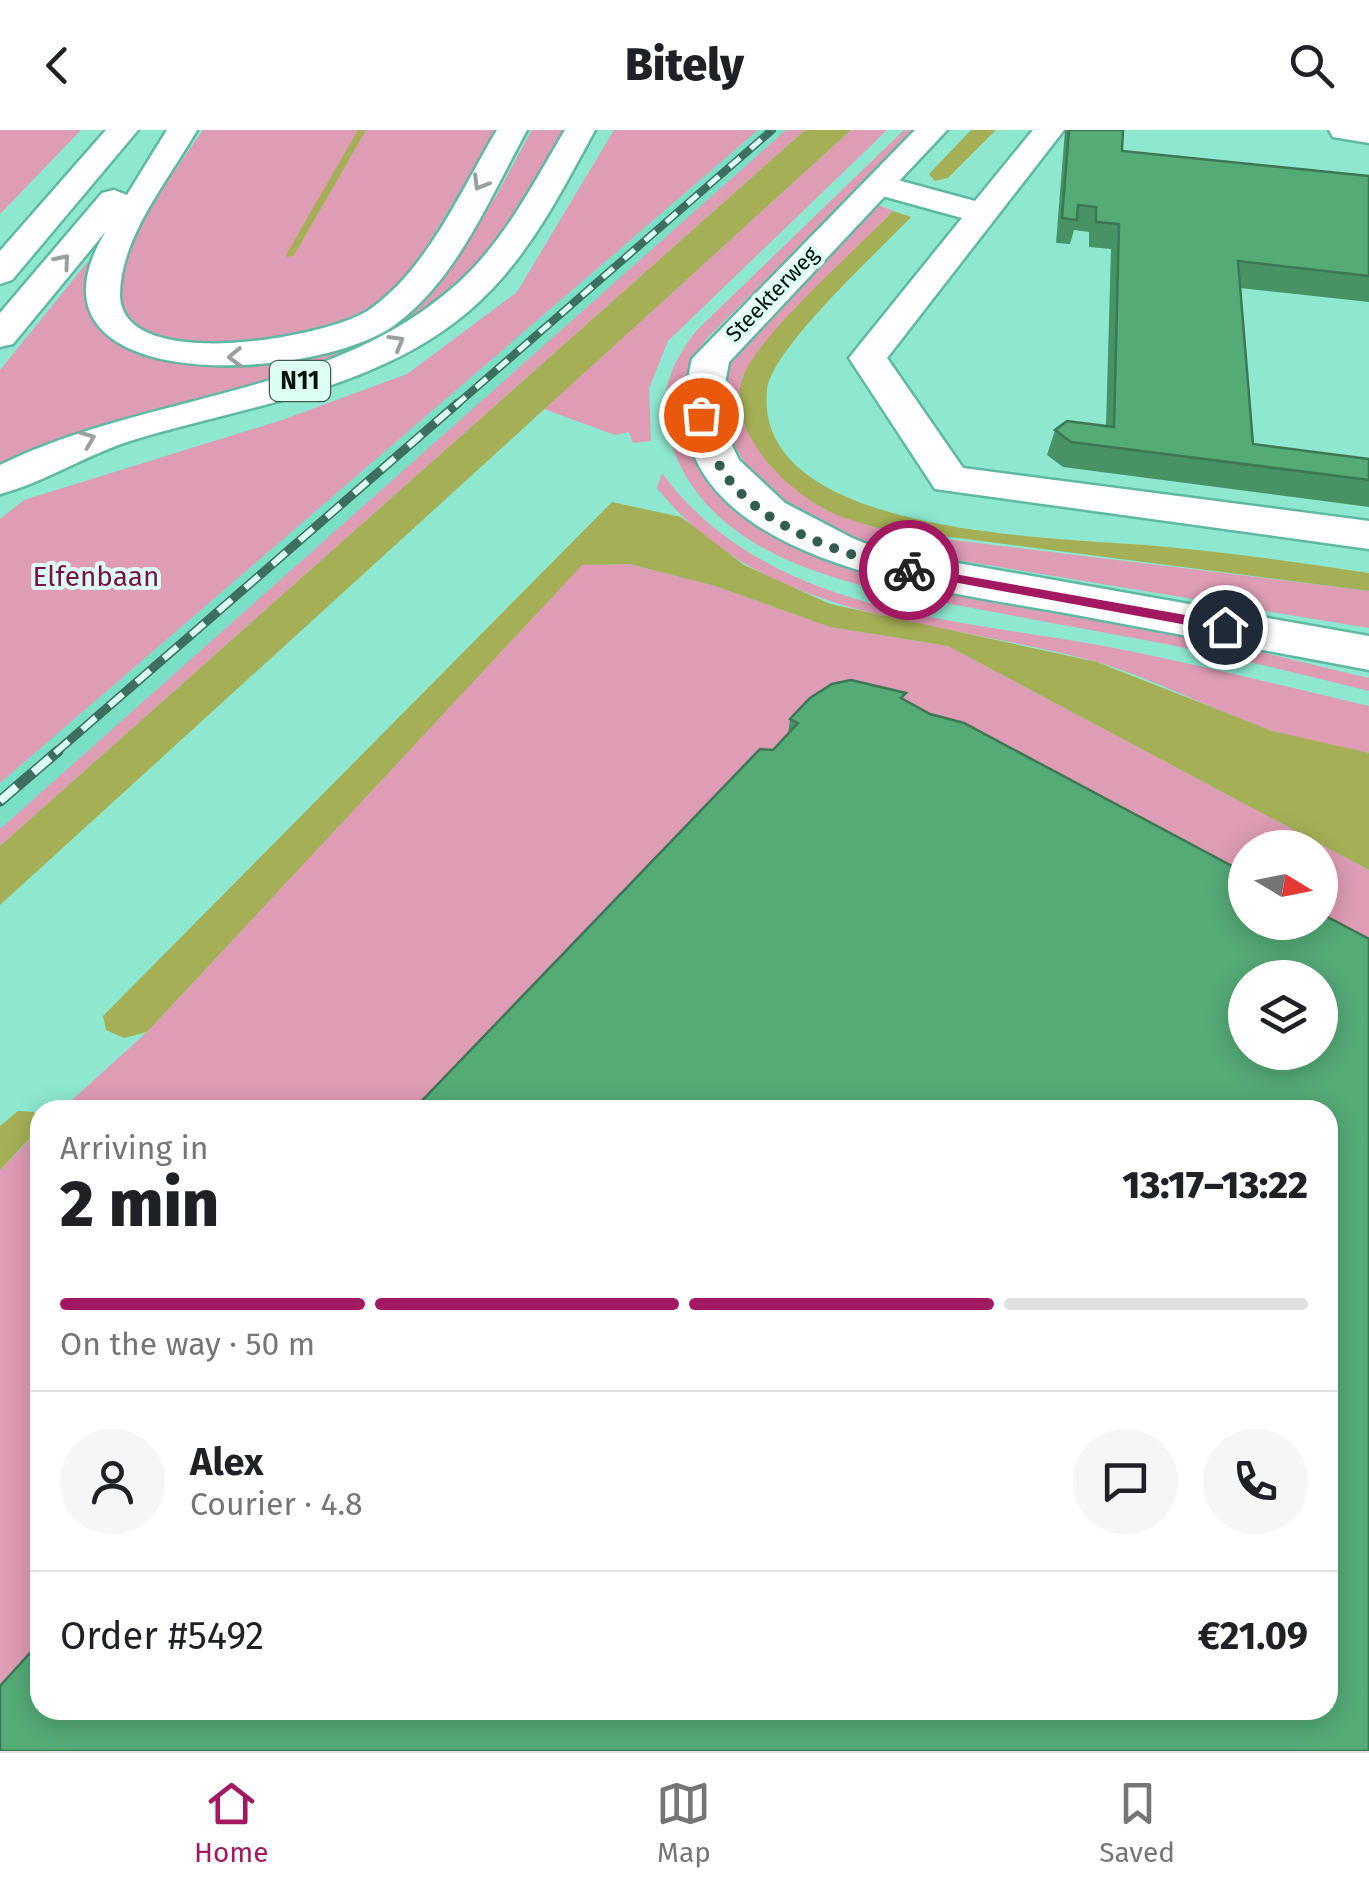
<!DOCTYPE html>
<meta charset="utf-8">
<style>
:root{--surface:#fff;--page:#f6f6f6;--text:#202124;--muted:#757577;--line:#e0e0e0;--accent:#a21861}
body{margin:0;font-family:"Fira Sans",sans-serif;background:var(--page);color:var(--text);height:100vh;display:flex;flex-direction:column;font-size:38px;white-space:nowrap}
*{box-sizing:border-box;margin:0}
p{font-size:32px;color:var(--muted)}
.icon{flex:none;width:55px;height:55px;fill:none;stroke:currentColor;stroke-width:2;stroke-linecap:round;stroke-linejoin:round}
.map{position:relative;flex:1;overflow:hidden}
.side{position:absolute;left:30px;top:970px;width:1308px;height:620px;display:flex;flex-direction:column;background:var(--surface);border-radius:30px;box-shadow:0 5px 25px #0003}
.side>*{flex:none}
.needle{width:65px;rotate:100deg}
.fabs{position:absolute;left:1228px;top:700px;display:grid;gap:20px}
.fabs a{display:grid;place-items:center;width:110px;height:110px;border-radius:50%;background:var(--surface);box-shadow:0 5px 25px #0003;font-size:50px}
.pin{position:absolute;display:grid;place-items:center;width:85px;height:85px;color:#fff;margin:-42px;border:5px solid #fff;border-radius:50%;box-shadow:0 2px 10px #0007}
.courier{position:absolute;display:grid;place-items:center;width:100px;height:100px;margin:-50px;border:8px solid #a21861;border-radius:50%;background:#fff;color:#222;box-shadow:0 2px 12px #0007}
.headline em{font-style:normal;font-weight:800}
.headline div{display:flex;flex-direction:column-reverse}
.headline{display:flex;align-items:center;justify-content:space-between;height:170px;padding:0 30px}
h1{font-size:65px;font-weight:800;line-height:75px}
.bar{display:grid;grid-template-columns:repeat(4,1fr);gap:15px 10px;align-content:center;height:120px;padding:0 30px}
.bar i{height:12px;border-radius:8px;background:var(--line)}
.bar .current{background:var(--accent)}
.bar p{grid-column:span 4}
.line{display:flex;align-items:center;gap:25px;padding:0 30px;border-top:2px solid var(--line)}
.line div{flex:1}
.round{display:grid;place-items:center;flex:none;width:105px;height:105px;border-radius:52px;background:var(--page)}
header{display:flex;justify-content:space-between;align-items:center;height:130px;padding:0 30px;background:var(--surface);font-size:45px;font-weight:800}
.dock{display:flex;justify-content:space-around;align-items:center;height:140px;border-top:2px solid var(--line);background:var(--surface);font-size:28px;color:var(--muted)}
.dock a{display:grid;justify-items:center;gap:5px}
.dock .current{color:var(--accent)}
.map>svg:first-child{display:block}
</style>
<header><svg class="icon" aria-label="back" viewBox="0 0 24 24"><path d="M15 5l-7 7 7 7"/></svg>Bitely<svg class="icon" aria-label="search" viewBox="0 0 24 24"><circle cx="10" cy="10" r="6"/><path d="M15 15l6 6"/></svg></header>
<div class="map">
<svg width="1369" height="1621" viewBox="0 0 1369 1621">
<rect width="100%" height="100%" fill="#8ee8d0"/>
<path fill="#79dfc5" d="M 758,0 L 786,0 L 0,699 L 0,653 Z"/>
<g fill="#de9cb5" fill-rule="evenodd">
<path d="M 0,0 L 81,0 L 0,84 Z"/>
<path d="M 203,0 L 497,0 L 401,158 L 371,185 L 287,215 L 176,213 L 144,202 L 117,173 L 113,130 Z"/>
<path d="M 532,0 L 564,0 L 535,67 L 477,140 L 404,201 L 282,249 L 119,291 L 0,343 L 0,240 L 90,129 L 86,158 L 89,178 L 120,210 L 308,225 L 443,135 L 495,68 Z"/>
<path d="M 614,0 L 758,0 L 0,653 L 0,389 L 24,370 L 282,290 L 407,244 L 517,162 Z"/>
<path d="M 786,0 L 805,0 L 0,716 L 0,699 Z"/>
<path d="M 851,0 L 887,0 L 668,211 L 649,258 L 651,311 L 633,313 L 629,302 L 615,305 L 544,279 Z"/>
<path d="M 904,0 L 918,0 L 706,209 C 676,251 669,298 701,341 C 769,431 872,447 976,466 C 1035,477 1095,488 1155,499 C 1227,512 1298,532 1369,548 L 1369,561 C 1298,544 1227,525 1155,512 C 1097,501 1040,491 983,480 C 873,460 712,438 671,313 C 656,270 669,236 696,201 Z"/>
<path d="M 879,75 L 893,81 L 760,218 L 742,247 L 741,280 L 756,316 L 825,380 L 873,397 L 937,408 L 1369,461 L 1369,498 L 879,417 C 816,392 737,360 725,283 C 722,266 722,248 731,231 C 761,179 835,119 879,75 Z"/>
<path d="M 662,343 C 765,483 952,488 1109,517 C 1197,534 1283,556 1369,576 L 1369,623 C 1337,616 1304,612 1273,601 C 1213,581 1158,550 1097,532 C 942,489 766,494 657,358 Z"/>
<path d="M 629,434 L 715,456 L 830,497 L 948,516 L 1369,740 L 1369,1621 L 0,1621 L 0,1040 L 40,999 L 40,1580 L 1328,1580 L 1328,980 L 61,980 L 147,902 L 581,435 ZM 1245,718 L 1320,718 L 1320,792 L 1245,792 ZM 1245,848 L 1320,848 L 1320,922 L 1245,922 Z"/>
</g>
<g fill="#a5b056">
<path d="M 805,0 L 851,0 L 0,775 L 0,716 Z"/>
<path d="M 971,0 L 996,0 L 948,48 L 935,51 L 929,44 Z"/>
<path d="M 893,81 L 911,87 C 879,121 771,219 767,260 C 752,410 1070,407 1166,417 C 1234,423 1302,433 1369,443 L 1369,461 L 873,397 C 857,391 837,387 823,378 C 782,356 722,296 744,244 C 763,201 857,119 893,81 Z"/>
<path d="M 612,372 L 681,387 L 744,435 L 830,474 L 1097,532 L 1272,601 L 1369,623 L 1369,740 L 948,516 L 830,497 L 715,456 L 629,434 L 582,435 L 147,902 L 124,908 L 106,900 L 103,886 Z"/>
<path d="M 18,981 L 34,982 L 40,989 L 33,1005 L 0,1040 L 0,996 Z"/>
</g>
<g fill="none" stroke-linecap="round" stroke-linejoin="round">
<path fill="#a5b056" fill-rule="evenodd" d="M 358,0 L 366,0 L 294,125 L 287,127 L 286,125 Z"/>
<defs>
<g id="minor">
<path d="M 1033,0 L 1064,0 L 887,228 L 963,338 L 1369,391 L 1369,419 L 935,359 L 849,228 L 962,88 L 868,62 L 863,55 L 879,45 L 975,71 Z"/>
<path d="M 1329,0 L 1369,0 L 1369,13 L 1333,7 Z"/>
</g>
<path id="major" d="M 915,0 L 947,0 L 729,232 L 722,270 L 727,305 L 739,330 L 785,373 L 852,408 L 879,419 L 1369,506 L 1369,540 C 1270,521 1171,503 1071,484 C 960,463 718,440 687,304 C 681,278 687,254 692,229 Z"/>
<g id="highway">
<path d="M 106,0 L 138,0 L 12,150 L 0,154 L 0,121 Z"/>
<path d="M 167,0 L 197,0 C 170,48 120,107 120,165 C 121,245 327,208 369,180 C 428,139 461,60 497,0 L 527,0 C 491,65 458,148 396,194 C 316,254 5,268 106,101 L 13,214 L 0,217 L 0,183 L 102,63 L 114,60 L 127,65 Z"/>
<path d="M 565,0 L 595,0 C 565,55 536,113 492,159 C 400,257 256,273 133,310 C 87,324 46,352 0,364 L 0,335 C 145,264 324,267 450,160 C 501,118 532,56 565,0 Z"/>
</g>
</defs>
<use href="#minor" stroke="#5fb9a2" stroke-width="5"/>
<use href="#major" stroke="#5fb9a2" stroke-width="5"/>
<use href="#highway" stroke="#5fb9a2" stroke-width="5"/>
<use href="#minor" fill="#fff" fill-rule="evenodd"/>
<use href="#major" fill="#fff" fill-rule="evenodd"/>
<use href="#highway" fill="#fff" fill-rule="evenodd"/>
<defs>
<path id="rail-far2" d="M 455,276 L 772,0"/>
<path id="rail-far1" d="M 55,623 L 458,273"/>
<path id="rail" d="M 0,671 L 58,621"/>
</defs>
<use href="#rail-far2" stroke="#3d6e60" stroke-width="8"/>
<use href="#rail-far1" stroke="#3d6e60" stroke-width="9"/>
<use href="#rail" stroke="#3d6e60" stroke-width="11"/>
<use href="#rail-far2" stroke="#dcfef3" stroke-width="5" stroke-dasharray="14" stroke-linecap="butt"/>
<use href="#rail-far1" stroke="#dcfef3" stroke-width="6" stroke-dasharray="18" stroke-linecap="butt"/>
<use href="#rail" stroke="#dcfef3" stroke-width="8" stroke-dasharray="22" stroke-linecap="butt"/>
</g>
<g fill="#489365">
<path d="M 1065,0 L 1123,0 L 1122,21 L 1369,46 L 1369,172 L 1240,158 L 1253,314 L 1369,329 L 1369,377 L 1063,337 L 1047,325 L 1055,300 L 1106,296 L 1111,119 L 1089,117 L 1089,102 L 1074,100 L 1070,114 L 1056,113 Z"/>
<path d="M 904,570 L 1328,1580 L 773,620 L 788,604 L 790,589 Z"/>
</g>
<g fill="#54ab76" stroke="#3b7853" stroke-width="2.5" fill-rule="evenodd">
<path d="M 1069,0 L 1123,0 L 1122,21 L 1369,46 L 1369,146 L 1238,131 L 1253,314 L 1369,329 L 1369,350 L 1071,312 L 1055,300 L 1067,291 L 1114,297 L 1119,94 L 1096,92 L 1096,77 L 1078,75 L 1077,90 L 1062,88 Z"/>
<path d="M 851,550 L 906,563 L 901,568 L 930,584 L 964,593 L 1245,743 L 1245,792 L 1320,792 L 1320,783 L 1369,809 L 1369,1621 L 0,1621 L 0,1556 L 40,1512 L 40,1580 L 1328,1580 L 1328,980 L 413,980 L 760,619 L 773,620 L 798,593 L 790,589 L 810,568 L 832,554 ZM 1245,848 L 1320,848 L 1320,922 L 1245,922 Z"/>
</g>
<defs><path id="oneway-chevron" d="M-2-3.5L2.5 0L-2 3.5" fill="none" stroke-width="1.6" stroke-linecap="round" stroke-linejoin="round" transform="scale(2.5)"/></defs>
<g stroke="#99a09e">
<use href="#oneway-chevron" transform="translate(480 53) rotate(121)"/>
<use href="#oneway-chevron" transform="translate(63 131) rotate(-50)"/>
<use href="#oneway-chevron" transform="translate(397 212) rotate(-30)"/>
<use href="#oneway-chevron" transform="translate(235 227) rotate(179)"/>
<use href="#oneway-chevron" transform="translate(88 309) rotate(-21)"/>
</g>
<path fill="#a21861" d="M 909,436 L 1225,492 L 1232,497 L 1225,502 L 904,443 Z"/>
<g fill="none" stroke-linecap="round" stroke-linejoin="round">
<path stroke="#325d51" stroke-width="10" stroke-dasharray="0 18" d="M 701,285 C 707,304 713,326 724,343 C 762,399 847,426 909,440"/>
</g>
<g text-anchor="middle" dominant-baseline="central" stroke-width="8" stroke-linejoin="round" paint-order="stroke">
<g font-size="22" fill="#00120c" stroke="#dcfef3">
<text transform="translate(772 164) rotate(-46)">Steekterweg</text>
</g>
<rect fill="#dcfef3" stroke="#425951" stroke-width="2.5" x="270" y="231" width="60" height="40" rx="8"/>
<g font-size="25" font-weight="bold" fill="#00120c">
<text x="300" y="251">N11</text>
</g>
<g font-size="28" fill="#791048" stroke="#dcfef3">
<text x="96" y="446">Elfenbaan</text>
</g>
</g>
</svg>
<div class="fabs">
<a><svg class="needle" viewBox="-14 -14 28 28"><path d="M0-13l5 13h-10z" fill="#e53935"/><path d="M0 13l5-13h-10z" fill="#757577"/></svg></a>
<a><svg class="icon" aria-label="layers" viewBox="0 0 24 24"><path d="M12 4l9 5-9 5-9-5zM3 14l9 5 9-5"/></svg></a>
</div>
<div class="pin" style="left:701px;top:285px;background:#ea580c"><svg class="icon" aria-label="bag" viewBox="0 0 24 24"><path d="M5 8h14l-1 12H6zM9 8a3 3 0 0 1 6 0"/></svg></div>
<div class="pin" style="left:1225px;top:497px;background:#1f2937"><svg class="icon" aria-label="home" viewBox="0 0 24 24"><path d="M3 11l9-7 9 7M6 9v11h12V9"/></svg></div>
<div class="courier" style="left:909px;top:440px"><svg class="icon" aria-label="bike" viewBox="0 0 24 24"><circle cx="6" cy="16" r="4"/><circle cx="18" cy="16" r="4"/><path d="M6 16l4-8h5l3 8M10 8l3 8H6M13 5h3"/></svg></div>
<section class="side">
<div class="headline"><div><h1>2 min</h1><p>Arriving in</p></div><em>13:17–13:22</em></div>
<div class="bar"><i class="current"></i><i class="current"></i><i class="current"></i><i></i><p>On the way · 50 m</p></div>
<div class="line" style="height:180px"><a class="round"><svg class="icon" aria-label="person" viewBox="0 0 24 24"><circle cx="12" cy="8" r="4"/><path d="M4 21q1-7 8-7t8 7"/></svg></a><div><b>Alex</b><p>Courier · 4.8</p></div><a class="round"><svg class="icon" aria-label="chat" viewBox="0 0 24 24"><path d="M4 5h16v11H9l-5 4z"/></svg></a><a class="round"><svg class="icon" aria-label="phone" viewBox="0 0 24 24"><path d="M5 4h4l2 5-3 2q2 4 5 5l2-3 5 2v4C11 20 4 13 5 4z"/></svg></a></div>
<div class="line" style="height:130px"><div>Order #5492</div><b>€21.09</b></div>
</section>
</div>
<nav class="dock">
<a class="current"><svg class="icon" aria-label="home" viewBox="0 0 24 24"><path d="M3 11l9-7 9 7M6 9v11h12V9"/></svg>Home</a>
<a><svg class="icon" aria-label="map" viewBox="0 0 24 24"><path d="M3 6l6-2 6 2 6-2v14l-6 2-6-2-6 2zM9 4v14M15 6v14"/></svg>Map</a>
<a><svg class="icon" aria-label="saved" viewBox="0 0 24 24"><path d="M7 4h10v16l-5-4-5 4z"/></svg>Saved</a>
</nav>
